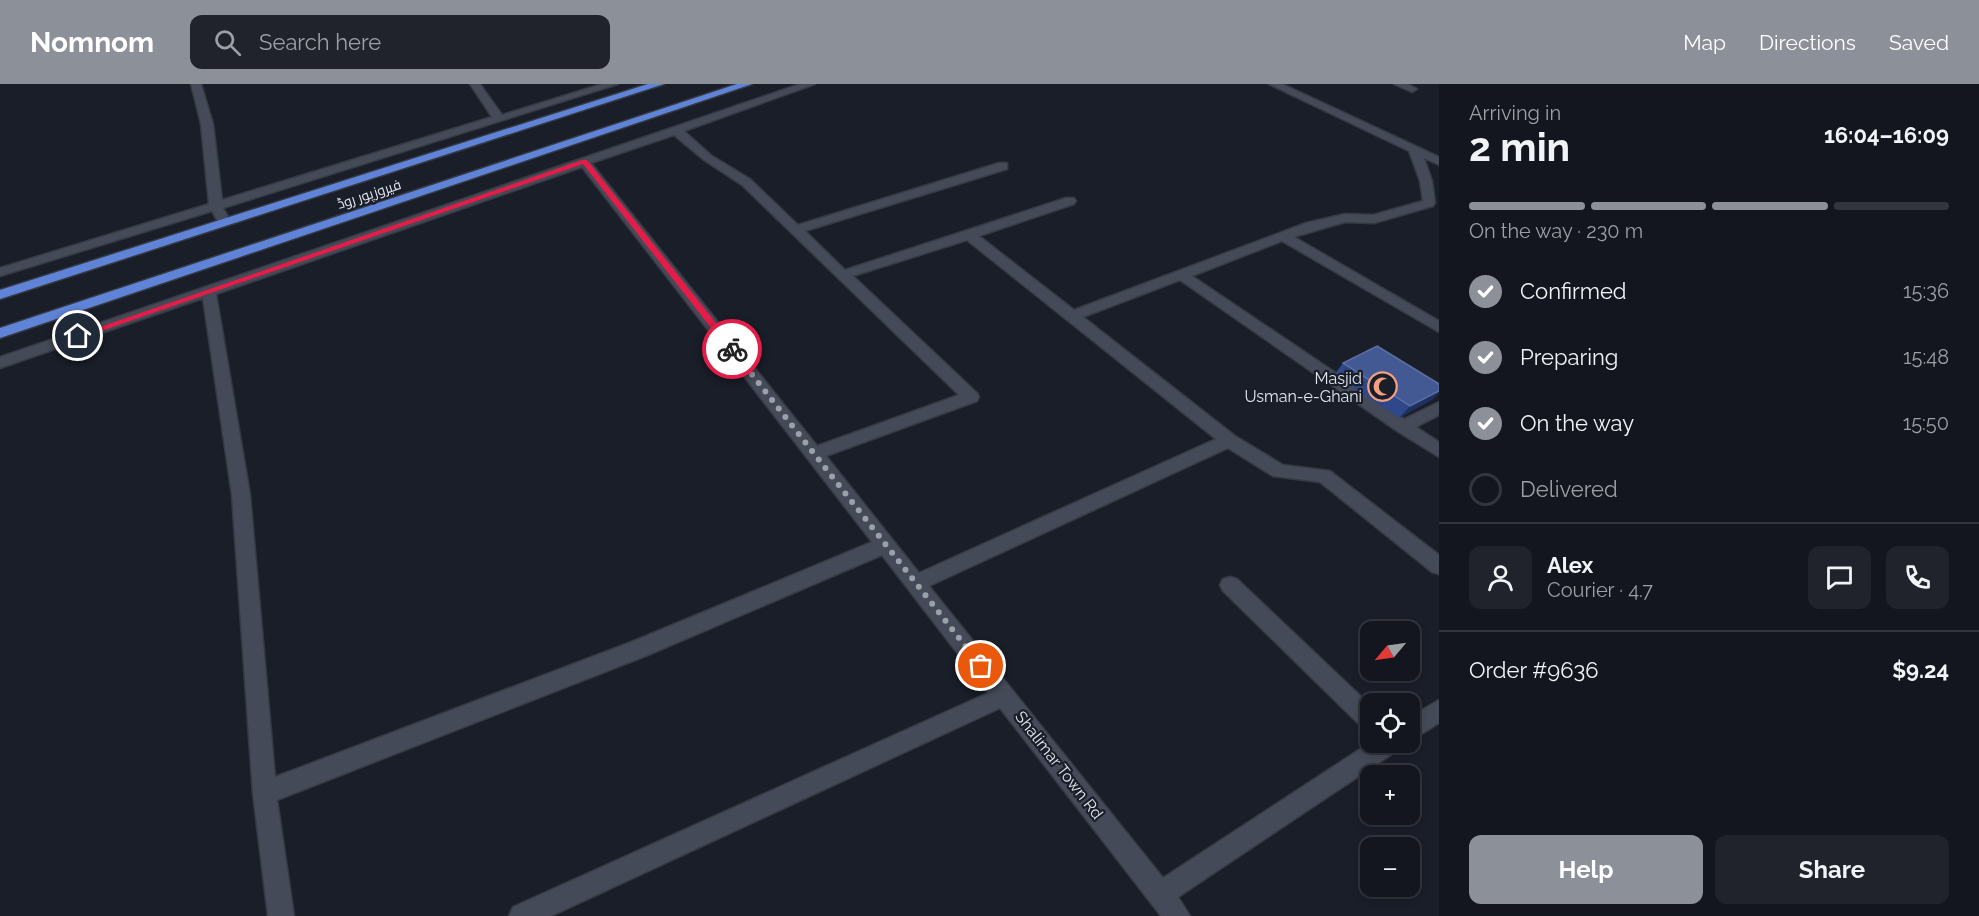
<!DOCTYPE html>
<meta charset="utf-8">
<style>
:root{--surface:#13161f;--page:#20232c;--text:#f1f3f6;--muted:#9d9fa4;--line:#32353d;--accent:#8c9099}
body{margin:0;font-family:Raleway,Cairo,sans-serif;background:var(--page);color:var(--text);height:100vh;display:flex;flex-direction:column;font-size:22px;white-space:nowrap}
*{box-sizing:border-box;margin:0}
p{font-size:20px;color:var(--muted)}
.icon{flex:none;width:33px;height:33px;fill:none;stroke:currentColor;stroke-width:2;stroke-linecap:round;stroke-linejoin:round}
.map{position:relative;flex:1;overflow:hidden}
.drawer{display:flex;flex-direction:column;background:var(--surface);width:540px}
.drawer>*{flex:none}
.needle{width:39px;rotate:241deg}
.fabs{position:absolute;left:1360px;top:537px;display:grid;gap:12px}
.fabs a{display:grid;place-items:center;width:60px;height:60px;border-radius:12px;background:var(--surface);box-shadow:0 3px 9px #0003,0 0 0 2px var(--line);font-size:30px}
.pin{position:absolute;display:grid;place-items:center;width:51px;height:51px;color:#fff;margin:-26px;border:3px solid #fff;border-radius:50%;box-shadow:0 2px 6px #0007}
.courier{position:absolute;display:grid;place-items:center;width:60px;height:60px;margin:-30px;border:4px solid #e11d48;border-radius:50%;background:#fff;color:#222;box-shadow:0 2px 8px #0007}
.summary em{font-style:normal;font-weight:700}
.summary div{display:flex;flex-direction:column-reverse}
.summary{display:flex;align-items:center;justify-content:space-between;height:102px;padding:0 30px}
h1{font-size:39px;font-weight:700;line-height:45px}
.bar{display:grid;grid-template-columns:repeat(4,1fr);gap:9px 6px;align-content:center;height:72px;padding:0 30px}
.bar i{height:8px;border-radius:4px;background:var(--line)}
.bar .active{background:var(--accent)}
.bar p{grid-column:span 4}
.line{display:flex;align-items:center;gap:15px;padding:0 30px;border-top:2px solid var(--line)}
.line div{flex:1}
.round{display:grid;place-items:center;flex:none;width:63px;height:63px;border-radius:12px;background:var(--page)}
ol{padding:0 30px;list-style:none}
li{display:flex;align-items:center;gap:18px;height:66px}
li p{margin-inline-start:auto}
li .icon{padding:6px;border-radius:50%;background:var(--accent);color:#fff;stroke-width:4}
li:last-child{color:var(--muted)}
li i{width:33px;height:33px;border:3px solid var(--line);border-radius:50%}
.primary-button{display:flex;gap:12px;margin-top:auto;padding:12px 30px}
.primary-button a{flex:1;height:69px;border-radius:12px;background:var(--accent);color:#fff;font-size:24px;font-weight:700;line-height:69px;text-align:center}
.primary-button a+a{background:var(--page);color:var(--text)}
header{display:flex;align-items:center;gap:36px;box-sizing:border-box;height:84px;padding:0 30px;background:var(--accent);color:#fff}
header strong{font-size:28px}
nav{display:flex;gap:33px;margin-inline-start:auto;font-size:21px}
.search{width:420px;height:54px;background:var(--page);display:flex;align-items:center;gap:15px;box-sizing:border-box;padding:0 21px;border-radius:12px;color:var(--muted);font-size:22px}
main{display:flex;flex:1;min-height:0}
.map>svg:first-child{display:block}
</style>
<header>
<strong>Nomnom</strong>
<div class="search"><svg class="icon" aria-label="search" viewBox="0 0 24 24"><circle cx="10" cy="10" r="6"/><path d="M15 15l6 6"/></svg>Search here</div>
<nav><a>Map</a><a>Directions</a><a>Saved</a></nav>
</header>
<main>
<div class="map">
<svg width="1439" height="832" viewBox="0 0 1439 832">
<rect width="100%" height="100%" fill="#191e29"/>
<g fill="none" stroke-linecap="round" stroke-linejoin="round">
<defs>
<g id="minor">
<path d="M 191,0 L 201,0 L 213,40 L 222,116 L 492,33 L 470,0 L 480,0 L 502,31 L 602,0 L 618,0 L 223,124 L 228,133 L 227,136 L 217,136 L 212,127 L 0,192 L 0,184 L 209,120 L 201,40 Z"/>
<path d="M 800,0 L 815,0 L 684,47 L 712,72 L 750,95 L 798,141 L 999,79 L 1007,79 L 1007,85 L 805,147 L 845,186 L 1066,114 L 1074,114 L 1076,117 L 1074,120 L 979,152 L 1074,226 L 1306,139 L 1345,130 L 1373,131 L 1423,117 L 1420,97 L 1409,67 L 1269,0 L 1282,0 L 1439,73 L 1439,81 L 1424,74 L 1432,97 L 1435,119 L 1433,122 L 1374,139 L 1345,138 L 1294,153 L 1439,237 L 1439,248 L 1282,157 L 1192,192 L 1404,335 L 1439,318 L 1439,331 L 1416,343 L 1439,358 L 1439,373 L 1397,347 L 1180,196 L 1083,233 L 1235,352 L 1283,381 L 1330,387 L 1439,471 L 1439,490 L 1432,488 L 1320,398 L 1273,392 L 1228,364 L 929,502 L 1163,794 L 1371,658 L 1401,658 L 1398,666 L 1178,813 L 1190,832 L 1161,832 L 1000,624 L 551,832 L 509,832 L 513,823 L 988,609 L 882,471 L 648,571 L 277,716 L 294,832 L 268,832 L 253,709 L 232,411 L 203,214 L 0,284 L 0,273 ZM 674,51 L 704,76 L 742,101 L 959,311 L 817,362 L 591,79 ZM 582,83 L 872,458 L 634,557 L 275,693 L 250,411 L 216,210 ZM 967,156 L 1216,355 L 919,489 L 826,372 L 977,317 L 979,313 L 977,309 L 853,192 Z"/>
<path d="M 1394,0 L 1408,0 L 1417,5 L 1412,8 Z"/>
<path d="M 1230,493 L 1237,495 L 1371,622 L 1371,647 L 1363,644 L 1223,507 L 1220,501 L 1223,495 Z"/>
<path d="M 1439,616 L 1439,639 L 1410,657 L 1410,633 Z"/>
</g>
<g id="trunk">
<path d="M 648,0 L 664,0 L 0,215 L 0,206 Z"/>
<path d="M 737,0 L 752,0 L 0,254 L 0,244 Z"/>
</g>
</defs>
<use href="#minor" stroke="#363942" stroke-width="3"/>
<use href="#trunk" stroke="#363942" stroke-width="3"/>
<use href="#minor" fill="#444a57" fill-rule="evenodd"/>
<use href="#trunk" fill="#5f83d6" fill-rule="evenodd"/>
</g>
<path fill="#2f488a" d="M 1343,279 L 1433,315 L 1399,334 L 1334,291 Z"/>
<path fill="#1e305e" d="M 1439,307 L 1439,309 L 1433,315 L 1399,334 L 1410,322 Z"/>
<path fill="#425994" stroke="#5b6fa2" stroke-width="1.5" d="M 1377,262 L 1439,300 L 1439,307 L 1410,322 L 1343,279 Z"/>
<path fill="#e11d48" d="M 582,76 L 587,76 L 735,263 L 735,267 L 729,267 L 583,80 L 81,254 L 74,252 Z"/>
<g fill="none" stroke-linecap="round" stroke-linejoin="round">
<path stroke="#9ca0a9" stroke-width="6" stroke-dasharray="0 10.8" d="M 732,265 L 981,582"/>
</g>
<defs>
<symbol id="mosque-ring" viewBox="-11 -11 22 22"><circle r="9.5" fill="#191e29" stroke="#f39f83" stroke-width="1.5"/><path d="M3.5-4.9A6 6 0 1 0 3.5 4.9A5 5 0 1 1 3.5-4.9Z" fill="#f39f83"/></symbol>
</defs>
<g fill-rule="evenodd">
<use href="#mosque-ring" x="1366" y="286" width="33" height="33"/>
</g>
<g text-anchor="middle" dominant-baseline="central" stroke-width="4.5" stroke-linejoin="round" paint-order="stroke">
<g font-size="14" fill="#e2e6ee" stroke="#191e29">
<text transform="translate(369 110) rotate(-18)">فیروزپور روڈ</text>
</g>
<g font-size="16" fill="#e2e6ee" stroke="#191e29" text-anchor="end">
<text x="1362" y="294">Masjid<tspan x="1362" dy="18">Usman-e-Ghani</tspan></text>
</g>
<g font-size="16" fill="#e2e6ee" stroke="#191e29">
<text transform="translate(1059 681) rotate(52)">Shalimar Town Rd</text>
</g>
</g>
</svg>
<div class="fabs">
<a><svg class="needle" viewBox="-14 -14 28 28"><path d="M0-13l5 13h-10z" fill="#e53935"/><path d="M0 13l5-13h-10z" fill="#9d9fa4"/></svg></a>
<a><svg class="icon" aria-label="locate" viewBox="0 0 24 24"><circle cx="12" cy="12" r="6"/><path d="M12 2v4M12 18v4M2 12h4M18 12h4"/></svg></a>
<a>+</a>
<a>−</a>
</div>
<div class="pin" style="left:981px;top:582px;background:#ea580c"><svg class="icon" aria-label="bag" viewBox="0 0 24 24"><path d="M5 8h14l-1 12H6zM9 8a3 3 0 0 1 6 0"/></svg></div>
<div class="pin" style="left:78px;top:252px;background:#1f2937"><svg class="icon" aria-label="home" viewBox="0 0 24 24"><path d="M3 11l9-7 9 7M6 9v11h12V9"/></svg></div>
<div class="courier" style="left:732px;top:265px"><svg class="icon" aria-label="bike" viewBox="0 0 24 24"><circle cx="6" cy="16" r="4"/><circle cx="18" cy="16" r="4"/><path d="M6 16l4-8h5l3 8M10 8l3 8H6M13 5h3"/></svg></div>
</div>
<section class="drawer">
<div class="summary"><div><h1>2 min</h1><p>Arriving in</p></div><em>16:04–16:09</em></div>
<div class="bar"><i class="active"></i><i class="active"></i><i class="active"></i><i></i><p>On the way · 230 m</p></div>
<ol>
<li><svg class="icon" aria-label="check" viewBox="0 0 24 24"><path d="M5 12l5 5 9-10"/></svg>Confirmed<p>15:36</p></li>
<li><svg class="icon" aria-label="check" viewBox="0 0 24 24"><path d="M5 12l5 5 9-10"/></svg>Preparing<p>15:48</p></li>
<li><svg class="icon" aria-label="check" viewBox="0 0 24 24"><path d="M5 12l5 5 9-10"/></svg>On the way<p>15:50</p></li>
<li><i></i>Delivered</li>
</ol>
<div class="line" style="height:108px"><a class="round"><svg class="icon" aria-label="person" viewBox="0 0 24 24"><circle cx="12" cy="8" r="4"/><path d="M4 21q1-7 8-7t8 7"/></svg></a><div><b>Alex</b><p>Courier · 4.7</p></div><a class="round"><svg class="icon" aria-label="chat" viewBox="0 0 24 24"><path d="M4 5h16v11H9l-5 4z"/></svg></a><a class="round"><svg class="icon" aria-label="phone" viewBox="0 0 24 24"><path d="M5 4h4l2 5-3 2q2 4 5 5l2-3 5 2v4C11 20 4 13 5 4z"/></svg></a></div>
<div class="line" style="height:78px"><div>Order #9636</div><b>$9.24</b></div>
<div class="primary-button"><a>Help</a><a>Share</a></div>
</section>
</main>
